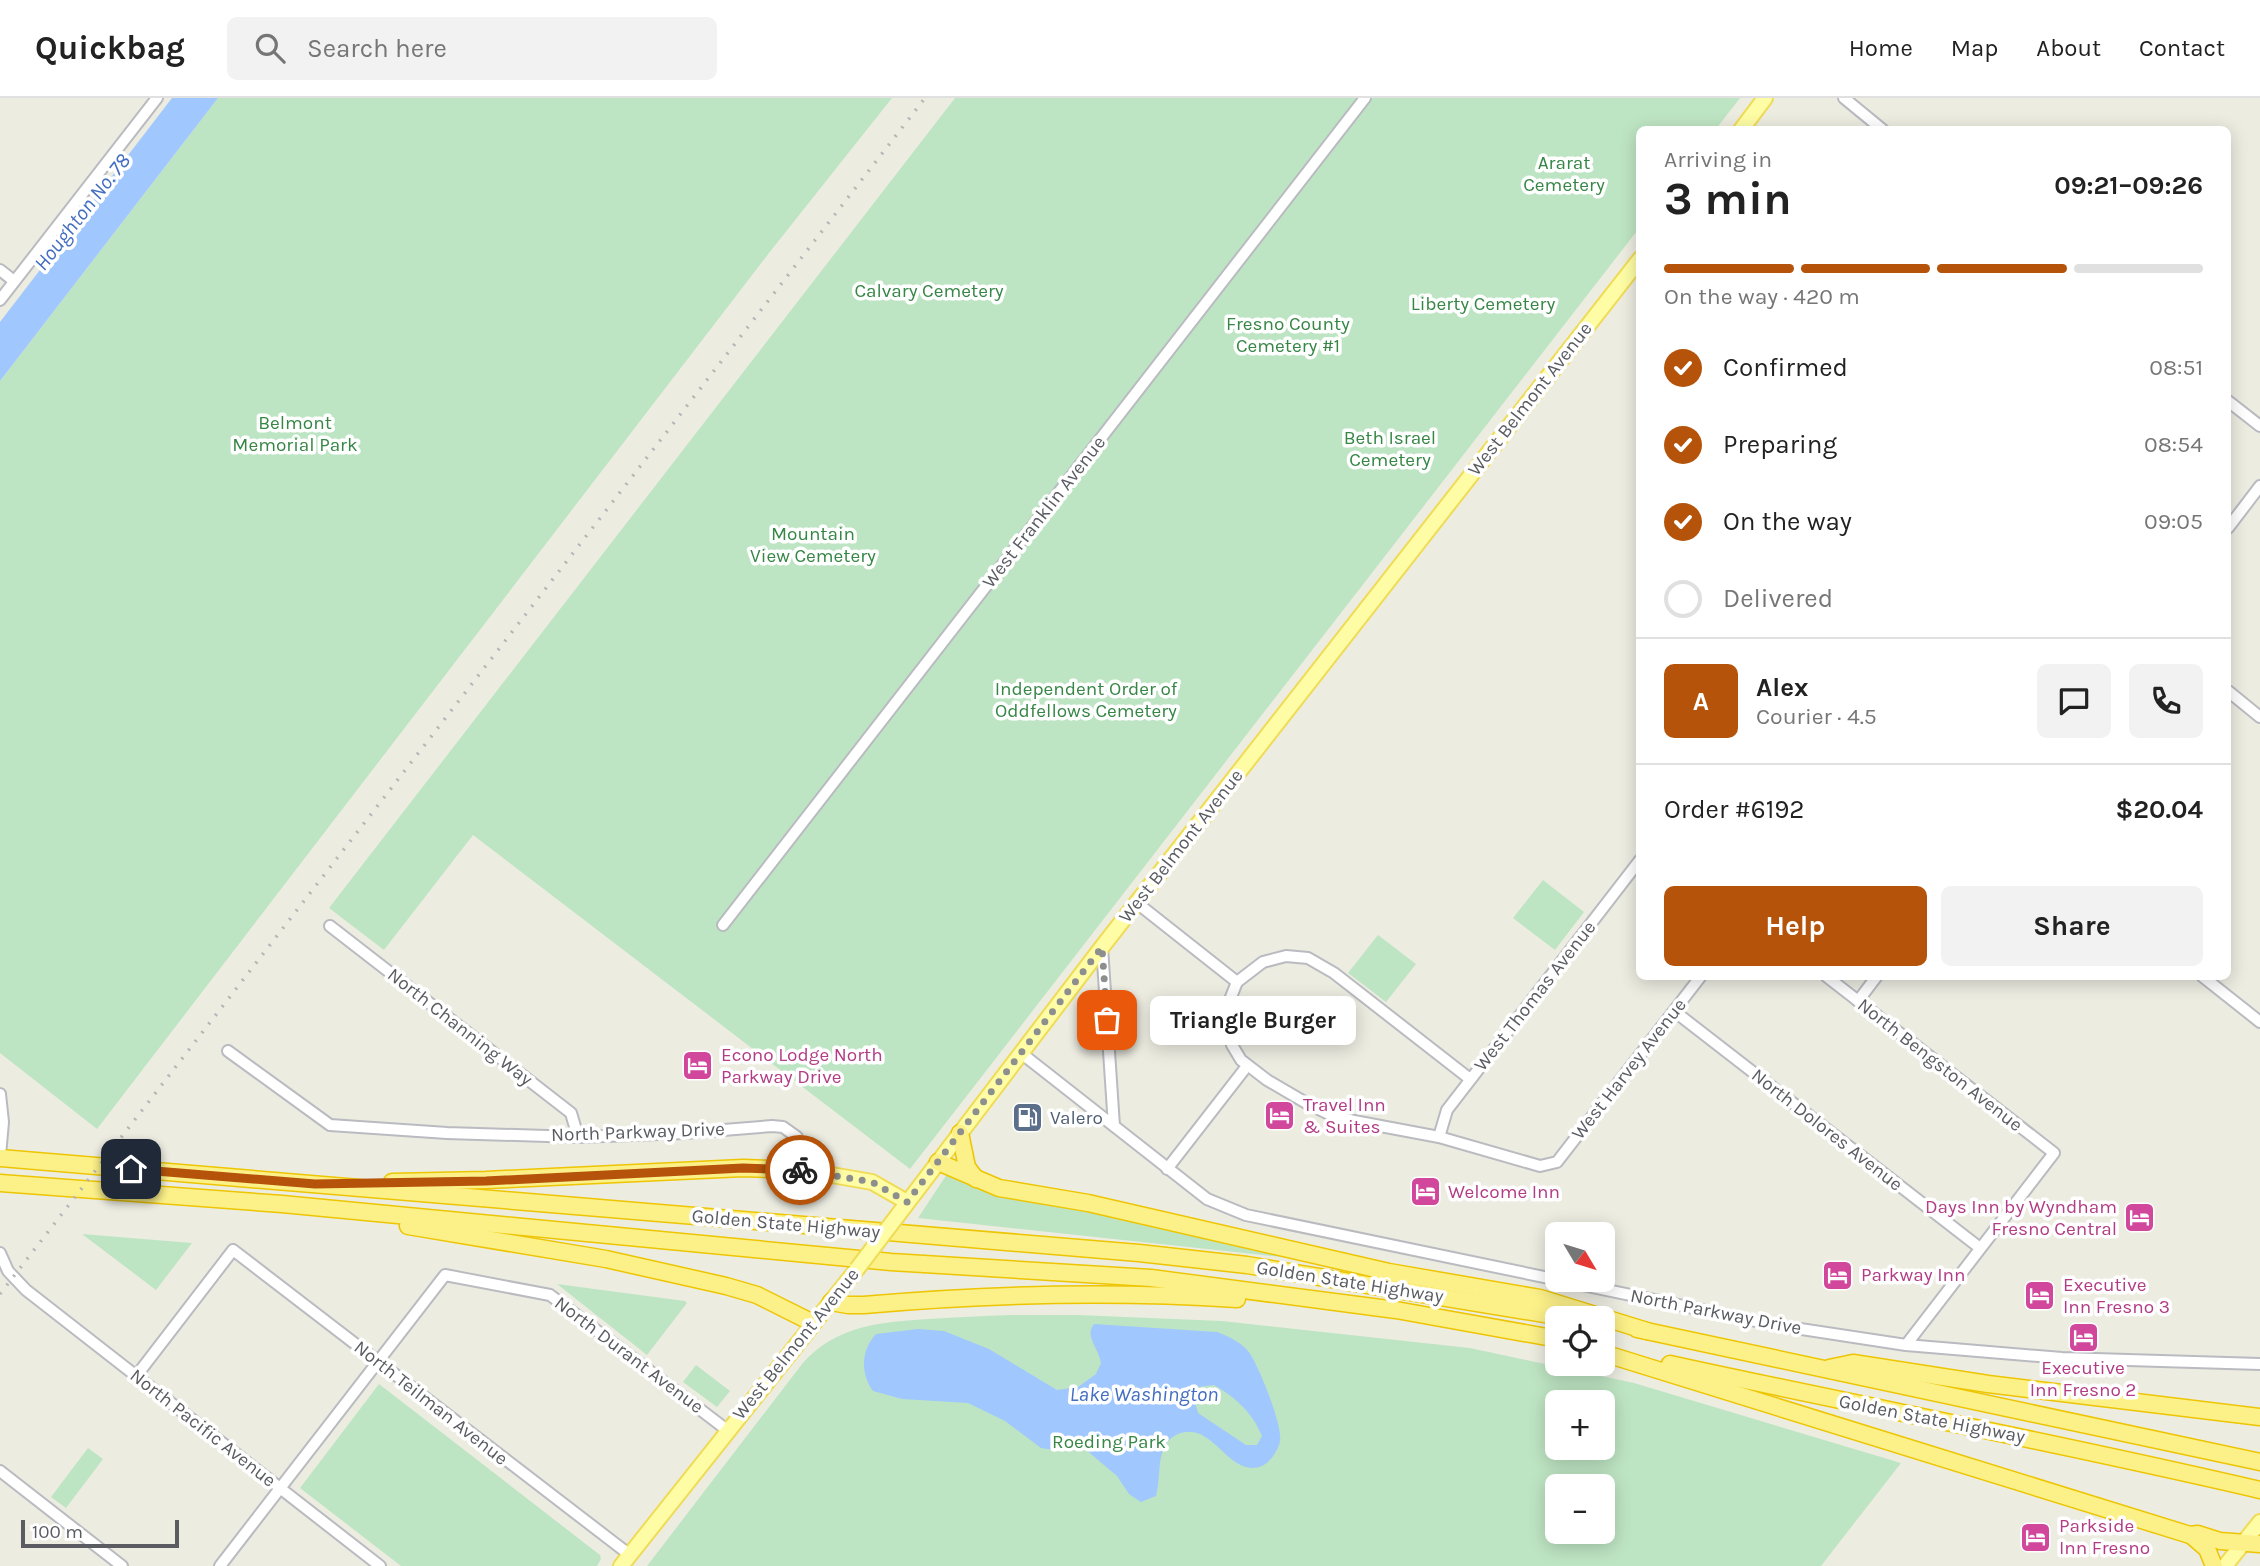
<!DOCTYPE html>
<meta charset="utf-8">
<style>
:root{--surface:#fff;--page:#f2f2f2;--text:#222;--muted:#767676;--line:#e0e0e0;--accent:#b45309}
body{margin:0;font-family:Karla,sans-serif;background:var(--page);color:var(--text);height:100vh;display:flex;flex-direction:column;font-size:26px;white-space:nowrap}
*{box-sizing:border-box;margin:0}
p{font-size:23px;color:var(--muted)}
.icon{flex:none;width:38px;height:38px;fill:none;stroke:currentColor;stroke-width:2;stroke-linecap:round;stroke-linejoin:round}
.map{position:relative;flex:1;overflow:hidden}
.drawer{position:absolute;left:1636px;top:28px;width:595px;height:854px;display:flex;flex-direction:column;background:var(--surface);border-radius:10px;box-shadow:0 4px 18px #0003}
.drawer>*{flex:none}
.needle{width:46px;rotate:128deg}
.buttons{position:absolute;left:1545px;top:1124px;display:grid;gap:14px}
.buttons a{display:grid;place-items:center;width:70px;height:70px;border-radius:10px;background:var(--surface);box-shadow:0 4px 18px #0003;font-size:35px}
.scale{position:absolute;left:21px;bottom:18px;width:158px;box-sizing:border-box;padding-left:7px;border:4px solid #5a5c62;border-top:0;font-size:19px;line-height:24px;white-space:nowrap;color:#5a5c62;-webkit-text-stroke:5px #fff;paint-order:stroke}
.pin{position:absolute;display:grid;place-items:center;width:60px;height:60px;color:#fff;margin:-30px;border-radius:14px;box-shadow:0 4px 10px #0006}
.courier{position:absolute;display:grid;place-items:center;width:70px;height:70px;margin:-35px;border:5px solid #b45309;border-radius:50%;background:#fff;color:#222;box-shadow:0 2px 9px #0007}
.bubble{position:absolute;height:49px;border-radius:10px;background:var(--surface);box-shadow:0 4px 18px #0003;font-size:23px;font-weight:700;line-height:49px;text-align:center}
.head em{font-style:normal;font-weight:700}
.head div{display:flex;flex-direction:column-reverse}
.head{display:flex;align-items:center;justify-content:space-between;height:119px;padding:0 28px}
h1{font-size:46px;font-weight:700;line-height:52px}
.bar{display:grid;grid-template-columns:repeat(4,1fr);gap:10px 7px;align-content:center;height:84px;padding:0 28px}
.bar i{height:9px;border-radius:5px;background:var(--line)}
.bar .selected{background:var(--accent)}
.bar p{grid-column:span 4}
.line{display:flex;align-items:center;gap:18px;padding:0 28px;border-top:2px solid var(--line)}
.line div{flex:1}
.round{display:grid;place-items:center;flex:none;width:74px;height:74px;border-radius:10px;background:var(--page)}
ol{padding:0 28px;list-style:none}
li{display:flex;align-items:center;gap:21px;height:77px}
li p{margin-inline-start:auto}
li .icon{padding:7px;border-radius:50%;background:var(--accent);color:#fff;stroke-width:4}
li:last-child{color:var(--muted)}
li i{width:38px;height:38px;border:4px solid var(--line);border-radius:50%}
.button{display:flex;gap:14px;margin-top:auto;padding:14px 28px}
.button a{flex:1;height:80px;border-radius:10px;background:var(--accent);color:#fff;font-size:28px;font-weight:700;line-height:80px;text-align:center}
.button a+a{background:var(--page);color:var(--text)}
header{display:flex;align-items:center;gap:42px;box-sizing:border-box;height:98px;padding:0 35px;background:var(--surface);border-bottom:2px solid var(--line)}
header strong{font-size:33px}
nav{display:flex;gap:38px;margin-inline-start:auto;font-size:24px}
.search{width:490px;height:63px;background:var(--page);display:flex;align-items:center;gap:18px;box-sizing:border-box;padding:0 24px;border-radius:10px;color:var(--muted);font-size:26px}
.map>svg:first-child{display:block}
</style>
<header>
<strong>Quickbag</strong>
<div class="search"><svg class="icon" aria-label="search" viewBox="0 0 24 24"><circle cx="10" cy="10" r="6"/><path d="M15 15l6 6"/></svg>Search here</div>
<nav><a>Home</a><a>Map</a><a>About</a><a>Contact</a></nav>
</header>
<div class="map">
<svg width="2260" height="1468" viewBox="0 0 2260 1468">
<rect width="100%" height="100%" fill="#edece1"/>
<g fill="#bee5c3" fill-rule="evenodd">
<path d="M 218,0 L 892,0 L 769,155 L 97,1031 L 0,955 L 0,283 Z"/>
<path d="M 955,0 L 1740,0 L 1716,31 L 1640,32 L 1640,129 L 910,1071 L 473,737 L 384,852 L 329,810 Z"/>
<path d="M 1543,782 L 1584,814 L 1555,852 L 1513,820 Z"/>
<path d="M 1378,837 L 1416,866 L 1386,904 L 1348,875 Z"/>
<path d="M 949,1073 L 1286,1149 L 1282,1159 L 918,1120 Z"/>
<path d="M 82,1136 L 192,1145 L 156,1192 Z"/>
<path d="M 557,1186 L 685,1203 L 687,1205 L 647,1257 Z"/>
<path d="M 1010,1217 L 1078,1217 L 1222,1223 L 1470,1250 L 1634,1285 L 1901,1365 L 1821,1468 L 647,1468 L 802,1266 C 836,1227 881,1224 929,1221 C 956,1219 983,1218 1010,1217 ZM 1558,1304 L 1603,1304 L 1603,1349 L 1558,1349 ZM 1558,1388 L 1603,1388 L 1603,1433 L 1558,1433 Z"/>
<path d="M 696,1267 L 730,1293 L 717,1309 L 683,1284 Z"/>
<path d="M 379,1286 L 600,1457 L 601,1461 L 597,1468 L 401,1468 L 300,1390 Z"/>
<path d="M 88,1350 L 103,1361 L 66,1410 L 51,1399 Z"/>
</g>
<g fill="#a0c7fe" fill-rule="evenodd">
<path d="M 172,0 L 218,0 L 0,283 L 0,224 Z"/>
<path d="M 1094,1226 L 1217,1234 C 1230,1239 1239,1243 1248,1253 C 1258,1265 1283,1328 1280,1343 C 1279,1351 1270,1365 1262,1368 C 1228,1381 1214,1322 1178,1336 C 1154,1346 1162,1379 1156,1398 L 1141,1404 L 1129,1396 L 1117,1378 L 1085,1351 L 1054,1352 L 1041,1350 L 1005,1323 L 968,1305 L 902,1301 L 873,1293 C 860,1275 861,1252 876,1236 L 918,1231 L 944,1233 L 989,1251 L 1057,1292 L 1078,1289 L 1096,1276 L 1101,1265 C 1099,1251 1084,1238 1094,1226 ZM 1214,1287 C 1236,1300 1252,1314 1262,1338 L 1257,1347 L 1246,1347 L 1198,1315 L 1195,1303 L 1198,1289 Z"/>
</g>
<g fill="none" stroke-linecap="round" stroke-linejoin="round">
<defs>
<g id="minor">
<path d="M 1844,0 L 1883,32"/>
<path d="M 0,172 L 14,183"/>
<path d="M 0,202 L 157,0"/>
<path d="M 2228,303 L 2260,328"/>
<path d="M 2228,430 L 2260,388"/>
<path d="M 2228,593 L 2260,619"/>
<path d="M 1137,805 L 1237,884"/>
<path d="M 723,827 L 1365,0"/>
<path d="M 330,828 L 571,1015 L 578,1039"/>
<path d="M 1102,849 L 1114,1028"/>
<path d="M 1826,878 L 2054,1055 L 1906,1247"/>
<path d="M 2202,878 L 2260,924"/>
<path d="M 1858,903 L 1877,878"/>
<path d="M 1674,913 L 1980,1150"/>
<path d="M 228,953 L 330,1027 L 447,1035 L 578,1039 L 686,1035 L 772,1028 L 783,1029 L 797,1039 L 803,1072"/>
<path d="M 1021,955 L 1207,1101 L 1246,1117 L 1775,1227 L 1906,1247 L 2062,1260 L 2260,1266"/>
<path d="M 1470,981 L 1334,875 L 1308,860 L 1286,858 L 1263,864 L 1237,884 L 1229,904 L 1228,932 L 1232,947 L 1241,962 L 1267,982 L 1308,1006 L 1329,1016 L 1354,1023 L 1439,1039 L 1540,1068 L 1557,1064 L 1701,878"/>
<path d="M 0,996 L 3,1024 L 0,1057"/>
<path d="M 1439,1039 L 1447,1012 L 1640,762"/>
<path d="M 1167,1071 L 1247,968"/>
<path d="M 0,1155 L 8,1173 L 26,1192 L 380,1468"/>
<path d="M 137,1277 L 233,1152 L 630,1457"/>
<path d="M 0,1373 L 122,1468"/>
<path d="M 220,1468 L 445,1177 L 550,1197 L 727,1332"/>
</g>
<g id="major">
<path d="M 1741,32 L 1765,0"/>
<path d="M 803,1072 L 872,1084 L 907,1104"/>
<path d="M 898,1117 L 1102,849 L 1640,161"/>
<path d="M 621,1468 L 857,1171"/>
<path d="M 2225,1468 L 2260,1424"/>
</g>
<g id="highway">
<path d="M 960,1035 L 967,1069 L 976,1081"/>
<path d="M 0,1060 L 1139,1155 L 1247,1167 L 1568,1220"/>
<path d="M 938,1064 L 999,1090 L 1088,1105 L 1389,1174 L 1540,1200 L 1647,1233"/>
<path d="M 392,1084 L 486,1082 L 743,1070 L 803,1072"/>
<path d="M 0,1085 L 282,1106 L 891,1164 L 1151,1180 L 1396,1212 L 1558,1241"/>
<path d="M 408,1128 L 606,1161 L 726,1188 L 757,1197 L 813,1225"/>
<path d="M 831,1204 L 848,1207 L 864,1207 C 989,1196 1113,1193 1237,1201"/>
<path d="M 1637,1231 L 2260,1364"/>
<path d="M 1603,1255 L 2190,1437 L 2198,1436 L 2220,1443 L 2260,1446"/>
<path d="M 1670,1266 C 1867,1309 2064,1346 2260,1392"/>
<path d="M 1829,1270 L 1853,1265 L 1988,1286 L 2260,1319"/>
<path d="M 2192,1438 L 2207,1451 L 2214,1468"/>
</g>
</defs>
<use href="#minor" stroke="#b9bbc0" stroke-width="14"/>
<use href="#major" stroke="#f0db57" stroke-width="18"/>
<use href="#highway" stroke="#edc502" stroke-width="19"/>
<use href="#minor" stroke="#fff" stroke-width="10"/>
<use href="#major" stroke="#fefda5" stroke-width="14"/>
<use href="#highway" stroke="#fcf089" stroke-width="16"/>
<path stroke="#b5b5b6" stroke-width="3.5" stroke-dasharray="2 9" stroke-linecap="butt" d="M 0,1196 L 925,0"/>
<defs>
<path id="major-bridge" d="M 857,1171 L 898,1117"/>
</defs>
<use href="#major-bridge" stroke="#f0db57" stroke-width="18" stroke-linecap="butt"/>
<use href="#major-bridge" stroke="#fefda5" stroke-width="14"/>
</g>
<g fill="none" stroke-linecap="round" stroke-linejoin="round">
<path stroke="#8d8e8e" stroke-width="7" stroke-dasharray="0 12.6" d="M 800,1072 L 872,1084 L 907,1104 L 1102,849 L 1107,922"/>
<path stroke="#b45309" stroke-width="9" d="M 131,1071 L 315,1086 L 486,1083 L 743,1070 L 800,1072"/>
</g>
<defs>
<symbol id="hotel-square" viewBox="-11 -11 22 22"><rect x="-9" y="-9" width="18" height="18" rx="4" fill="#d1479c" stroke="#fff"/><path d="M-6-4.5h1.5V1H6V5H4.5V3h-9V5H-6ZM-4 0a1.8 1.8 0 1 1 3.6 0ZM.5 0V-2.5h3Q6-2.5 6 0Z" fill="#fff"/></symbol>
<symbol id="fuel-square" viewBox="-11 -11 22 22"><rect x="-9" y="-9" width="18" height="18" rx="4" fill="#5c6f8a" stroke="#fff"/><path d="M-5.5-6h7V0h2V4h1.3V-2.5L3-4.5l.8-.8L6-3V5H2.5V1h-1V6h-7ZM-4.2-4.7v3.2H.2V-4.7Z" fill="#fff"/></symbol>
</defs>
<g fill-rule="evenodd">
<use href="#hotel-square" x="680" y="950" width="35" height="35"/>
<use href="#hotel-square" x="1262" y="1000" width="35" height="35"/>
<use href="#fuel-square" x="1010" y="1002" width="35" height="35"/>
<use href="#hotel-square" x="1408" y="1076" width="35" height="35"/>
<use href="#hotel-square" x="2122" y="1102" width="35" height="35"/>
<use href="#hotel-square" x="1820" y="1160" width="35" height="35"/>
<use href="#hotel-square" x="2022" y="1180" width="35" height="35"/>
<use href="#hotel-square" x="2066" y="1222" width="35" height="35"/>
<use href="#hotel-square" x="2018" y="1422" width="35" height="35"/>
</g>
<g text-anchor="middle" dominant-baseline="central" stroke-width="7" stroke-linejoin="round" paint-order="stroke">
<g font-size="19" fill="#368645" stroke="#fff">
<text x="1564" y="65">Ararat<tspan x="1564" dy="22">Cemetery</tspan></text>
<text x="929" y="193">Calvary Cemetery</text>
<text x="1483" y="206">Liberty Cemetery</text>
<text x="1288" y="226">Fresno County<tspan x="1288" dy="22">Cemetery #1</tspan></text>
<text x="295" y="325">Belmont<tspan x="295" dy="22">Memorial Park</tspan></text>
<text x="1390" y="340">Beth Israel<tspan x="1390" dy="22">Cemetery</tspan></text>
<text x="813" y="436">Mountain<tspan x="813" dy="22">View Cemetery</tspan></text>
<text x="1086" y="591">Independent Order of<tspan x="1086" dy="22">Oddfellows Cemetery</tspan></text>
<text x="1109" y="1344">Roeding Park</text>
</g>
<g font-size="19" fill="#5a5c62" stroke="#fff">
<text transform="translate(1530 301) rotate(-52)">West Belmont Avenue</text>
<text transform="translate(1044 414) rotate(-52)">West Franklin Avenue</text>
<text transform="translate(1181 748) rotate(-52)">West Belmont Avenue</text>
<text transform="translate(1535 898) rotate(-52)">West Thomas Avenue</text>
<text transform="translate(460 929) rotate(38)">North Channing Way</text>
<text transform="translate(1940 967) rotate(38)">North Bengston Avenue</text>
<text transform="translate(1629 971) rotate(-52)">West Harvey Avenue</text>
<text transform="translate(1827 1032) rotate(38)">North Dolores Avenue</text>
<text transform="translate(638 1034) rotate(-2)">North Parkway Drive</text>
<text transform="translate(786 1126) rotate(5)">Golden State Highway</text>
<text transform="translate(1350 1184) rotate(9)">Golden State Highway</text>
<text transform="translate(1716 1214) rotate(11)">North Parkway Drive</text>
<text transform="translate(796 1246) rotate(-51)">West Belmont Avenue</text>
<text transform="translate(629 1257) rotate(37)">North Durant Avenue</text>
<text transform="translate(431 1305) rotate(38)">North Teilman Avenue</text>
<text transform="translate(1932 1321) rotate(11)">Golden State Highway</text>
<text transform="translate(203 1330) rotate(38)">North Pacific Avenue</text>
</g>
<g font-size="19" fill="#b23c85" stroke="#fff" text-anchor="start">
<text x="721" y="957">Econo Lodge North<tspan x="721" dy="22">Parkway Drive</tspan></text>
<text x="1303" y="1007">Travel Inn<tspan x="1303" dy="22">&amp; Suites</tspan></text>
<text x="1448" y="1094">Welcome Inn</text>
<text x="2117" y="1109" text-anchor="end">Days Inn by Wyndham<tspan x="2117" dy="22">Fresno Central</tspan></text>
<text x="1861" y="1177">Parkway Inn</text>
<text x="2063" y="1187">Executive<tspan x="2063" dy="22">Inn Fresno 3</tspan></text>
<text x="2083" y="1270" text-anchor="middle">Executive<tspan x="2083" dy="22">Inn Fresno 2</tspan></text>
<text x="2059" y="1428">Parkside<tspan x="2059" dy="22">Inn Fresno</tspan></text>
</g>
<g font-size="19" fill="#4e5e75" stroke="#fff" text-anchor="start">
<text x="1050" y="1020">Valero</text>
</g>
<g font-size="21" font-style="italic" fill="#436ec1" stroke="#fff">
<text transform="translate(82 114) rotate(-52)">Houghton No. 78</text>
<text x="1144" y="1296">Lake Washington</text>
</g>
</g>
</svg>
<div class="buttons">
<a><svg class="needle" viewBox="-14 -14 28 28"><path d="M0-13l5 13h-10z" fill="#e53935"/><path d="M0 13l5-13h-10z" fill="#767676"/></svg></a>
<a><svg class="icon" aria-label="locate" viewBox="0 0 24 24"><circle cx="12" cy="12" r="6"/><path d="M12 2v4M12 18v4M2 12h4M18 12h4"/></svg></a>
<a>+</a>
<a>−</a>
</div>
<div class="scale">100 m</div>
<div class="pin" style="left:1107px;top:922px;background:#ea580c"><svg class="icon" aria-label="bag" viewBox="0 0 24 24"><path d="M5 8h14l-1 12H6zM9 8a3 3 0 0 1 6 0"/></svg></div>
<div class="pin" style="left:131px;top:1071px;background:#1f2937"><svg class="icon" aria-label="home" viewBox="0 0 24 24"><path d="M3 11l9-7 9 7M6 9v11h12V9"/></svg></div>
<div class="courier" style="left:800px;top:1072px"><svg class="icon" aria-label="bike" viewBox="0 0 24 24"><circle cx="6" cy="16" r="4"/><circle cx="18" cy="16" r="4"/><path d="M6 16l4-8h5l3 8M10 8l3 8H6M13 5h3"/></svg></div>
<div class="bubble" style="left:1150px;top:898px;width:206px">Triangle Burger</div>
<section class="drawer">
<div class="head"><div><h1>3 min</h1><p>Arriving in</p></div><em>09:21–09:26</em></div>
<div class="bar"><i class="selected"></i><i class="selected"></i><i class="selected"></i><i></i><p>On the way · 420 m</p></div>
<ol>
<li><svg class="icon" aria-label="check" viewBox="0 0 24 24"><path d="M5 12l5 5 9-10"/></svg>Confirmed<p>08:51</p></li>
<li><svg class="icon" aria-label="check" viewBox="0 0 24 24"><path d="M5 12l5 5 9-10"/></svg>Preparing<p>08:54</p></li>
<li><svg class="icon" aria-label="check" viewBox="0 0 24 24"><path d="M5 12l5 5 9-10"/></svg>On the way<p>09:05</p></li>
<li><i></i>Delivered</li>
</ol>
<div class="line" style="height:126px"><b class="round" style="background:var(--accent);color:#fff">A</b><div><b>Alex</b><p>Courier · 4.5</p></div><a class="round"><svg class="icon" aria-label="chat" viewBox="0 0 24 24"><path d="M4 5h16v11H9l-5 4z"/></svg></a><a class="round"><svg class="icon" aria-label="phone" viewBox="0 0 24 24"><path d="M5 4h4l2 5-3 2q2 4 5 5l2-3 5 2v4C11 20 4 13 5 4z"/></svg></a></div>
<div class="line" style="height:91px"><div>Order #6192</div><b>$20.04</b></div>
<div class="button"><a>Help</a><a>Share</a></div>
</section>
</div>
